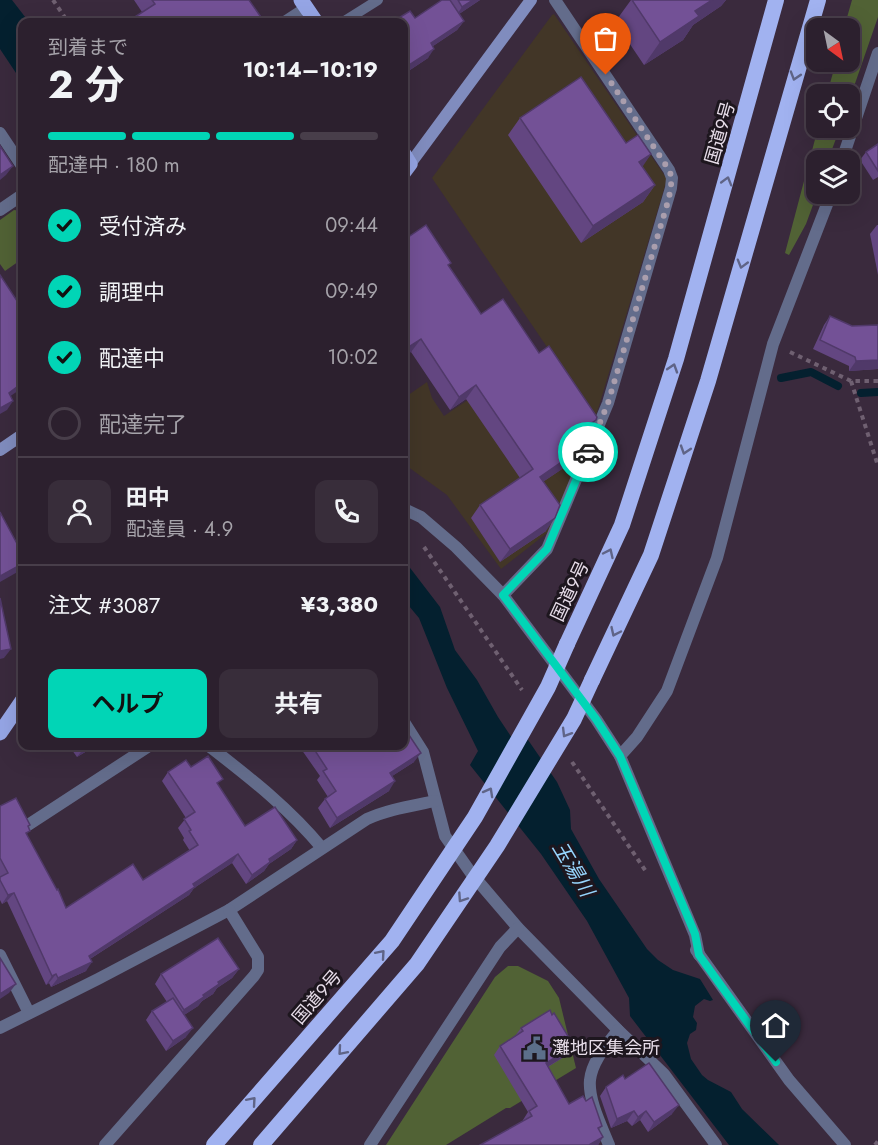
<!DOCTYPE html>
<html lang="ja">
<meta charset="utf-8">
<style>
:root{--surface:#2c202e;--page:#382d3a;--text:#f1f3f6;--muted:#a6a3aa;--line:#483e4a;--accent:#01d5b6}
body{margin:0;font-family:Jost,"Noto Sans JP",sans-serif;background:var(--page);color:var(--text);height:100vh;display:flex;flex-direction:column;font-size:22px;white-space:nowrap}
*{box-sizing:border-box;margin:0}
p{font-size:20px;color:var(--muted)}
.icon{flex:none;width:33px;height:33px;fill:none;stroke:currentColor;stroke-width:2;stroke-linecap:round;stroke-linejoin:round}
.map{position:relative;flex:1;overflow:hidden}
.sheet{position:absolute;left:18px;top:18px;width:390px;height:732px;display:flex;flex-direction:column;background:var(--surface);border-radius:12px;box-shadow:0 6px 24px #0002,0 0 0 2px var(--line)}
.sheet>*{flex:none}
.needle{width:39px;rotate:147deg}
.fabs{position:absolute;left:806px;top:18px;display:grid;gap:12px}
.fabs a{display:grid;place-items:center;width:54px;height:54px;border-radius:12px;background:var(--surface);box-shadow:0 6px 24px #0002,0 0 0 2px var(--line);font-size:30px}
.pin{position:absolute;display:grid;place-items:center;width:51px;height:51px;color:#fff;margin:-62px -26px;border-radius:50% 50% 50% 0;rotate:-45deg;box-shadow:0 0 6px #0007}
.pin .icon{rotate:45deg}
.courier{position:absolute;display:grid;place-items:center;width:60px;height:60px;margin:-30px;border:4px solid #01d5b6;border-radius:50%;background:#fff;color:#222;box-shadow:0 2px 8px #0007}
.head em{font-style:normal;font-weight:700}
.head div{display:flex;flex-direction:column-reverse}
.head{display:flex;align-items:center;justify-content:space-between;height:102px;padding:0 30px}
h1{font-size:39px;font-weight:700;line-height:45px}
.bar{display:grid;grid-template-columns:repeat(4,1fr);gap:9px 6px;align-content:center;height:72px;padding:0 30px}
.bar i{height:8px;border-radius:4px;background:var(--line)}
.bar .on{background:var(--accent)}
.bar p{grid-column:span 4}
.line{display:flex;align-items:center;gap:15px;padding:0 30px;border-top:2px solid var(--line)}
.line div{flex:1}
.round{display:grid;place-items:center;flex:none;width:63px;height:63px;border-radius:12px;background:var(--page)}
ol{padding:0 30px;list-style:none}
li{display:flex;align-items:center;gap:18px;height:66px}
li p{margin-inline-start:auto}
li .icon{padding:6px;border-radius:50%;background:var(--accent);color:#111;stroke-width:4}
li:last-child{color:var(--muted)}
li i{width:33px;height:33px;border:3px solid var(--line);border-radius:50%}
.cta{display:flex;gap:12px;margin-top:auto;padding:12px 30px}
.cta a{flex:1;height:69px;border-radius:12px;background:var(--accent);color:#111;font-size:24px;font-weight:700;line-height:69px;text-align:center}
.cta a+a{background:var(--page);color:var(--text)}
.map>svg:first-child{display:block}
</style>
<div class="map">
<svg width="878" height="1145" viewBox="0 0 878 1145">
<rect width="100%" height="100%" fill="#3a2a3d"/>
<path fill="#423627" d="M 554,14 L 667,179 L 599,406 L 556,526 L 501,569 L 447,495 L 404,464 L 404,398 L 427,382 L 432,398 L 444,416 L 547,347 L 432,178 L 552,15 Z"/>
<g fill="#516235">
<path d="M 852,0 L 878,0 L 878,17 L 849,101 L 849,94 L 827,94 L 836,62 L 849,62 L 849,28 L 844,28 Z"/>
<path d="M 818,128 L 840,128 L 828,160 L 816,160 L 817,194 L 806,224 L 789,255 L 785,253 Z"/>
<path d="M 14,210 L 22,211 L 22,259 L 5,271 L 0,264 L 0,220 Z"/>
<path d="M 508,966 L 518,966 L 548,981 L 559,998 L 576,1068 L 510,1108 L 506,1108 L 446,1145 L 386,1145 L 495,977 Z"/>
</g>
<g fill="#04202f">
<path d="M 0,0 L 12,0 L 29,22 L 22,22 L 22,82 L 0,49 Z"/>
<path d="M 404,560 L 440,607 L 455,650 L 477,680 L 498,717 L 512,738 L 526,737 L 557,782 L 570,810 L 571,829 L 599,879 L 647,949 L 658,960 L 673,970 L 700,979 L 713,1000 L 710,1001 L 704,999 L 695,1006 L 693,1017 L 697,1023 L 696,1030 L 690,1034 L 687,1043 L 691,1059 L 702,1075 L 708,1080 L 731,1092 L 742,1109 L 779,1145 L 729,1145 L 630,1016 L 629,998 L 587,921 L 541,854 L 470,765 L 478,751 L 447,688 L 419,618 L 404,600 Z"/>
</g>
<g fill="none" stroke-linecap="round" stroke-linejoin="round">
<g stroke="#04202f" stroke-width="8">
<path d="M 781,378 L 811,372 L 838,386"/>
<path d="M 861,393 L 878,392"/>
</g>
<g stroke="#6f6071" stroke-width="4" stroke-dasharray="4.5 4.5" stroke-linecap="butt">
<path d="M 53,0 L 68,22"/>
<path d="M 790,352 L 851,381 L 878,381"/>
<path d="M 851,381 L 878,466"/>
<path d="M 424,547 L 522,690"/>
<path d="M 572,762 L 647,873"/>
<path d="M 875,1145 L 878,1141"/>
</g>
<g stroke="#636c8b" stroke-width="10">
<path d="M 283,22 L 306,7"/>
<path d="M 343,22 L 378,0"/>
</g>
<g stroke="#636c8b" stroke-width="12">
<path d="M 842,160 L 878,53"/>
<path d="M 0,210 L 22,195"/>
<path d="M 404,509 L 421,517 L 456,547 L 503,595 L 596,719 L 620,756 L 695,935 L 699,955"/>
<path d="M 503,595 L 547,549 L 608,403 L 671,188 L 672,178 L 669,170 L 555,0"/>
<path d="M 404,722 L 423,752 L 445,836 L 471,873 L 518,928 L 618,1030 L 664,1074 L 716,1145"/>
<path d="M 209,746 C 250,778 288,807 322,848"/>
<path d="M 620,756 L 637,737 L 667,691 L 717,558 L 773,344 L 831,194"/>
<path d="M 28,825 L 149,746"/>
<path d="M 696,950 L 789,1080 L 845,1145"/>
<path d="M 0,955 L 29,1013"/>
<path d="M 0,1028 L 98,979 L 229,910 L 367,819 C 389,809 412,806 435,801"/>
<path d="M 105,1145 L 254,976 L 258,970 L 258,957 L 229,910"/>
<path d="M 370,1145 L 500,947 L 518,928"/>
<path d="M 609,1145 C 602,1127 588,1100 590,1080 C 592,1061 607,1045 618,1030"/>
</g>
<path stroke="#636c8b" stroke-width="12" d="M 0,133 L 22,166"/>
<g stroke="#808cbe" stroke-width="12">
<path d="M 410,164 L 531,0"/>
<path d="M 0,450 L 22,435"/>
</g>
<g stroke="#95a5e5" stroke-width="15">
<path d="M 301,0 L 316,22"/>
<path d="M 404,154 L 410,164 L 404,172"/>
<path d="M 0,733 L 22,701"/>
</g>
<g stroke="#a1b2f0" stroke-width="16">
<path d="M 567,644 L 622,525 L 676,359 L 776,0"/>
<path d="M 592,680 L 651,555 L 708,381 L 818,0"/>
</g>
<g stroke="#a1b2f0" stroke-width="16">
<path d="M 214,1145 L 392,941 L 475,817 L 548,687 L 567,644"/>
<path d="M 261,1145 L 417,964 L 497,846 L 574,719 L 592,680"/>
</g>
</g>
<g fill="#634681">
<path d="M 134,0 L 249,0 L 142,12 Z"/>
<path d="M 442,0 L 480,0 L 459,14 L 464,21 L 457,30 L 433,46 L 428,58 L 404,74 L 404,22 L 392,22 L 410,11 L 415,18 Z"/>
<path d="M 631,0 L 726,0 L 721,6 L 693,25 L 683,40 L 644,65 L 615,22 Z"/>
<path d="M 520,118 L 626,143 L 651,154 L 642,166 L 655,185 L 643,202 L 581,243 L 508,135 Z"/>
<path d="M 878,144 L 878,177 L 873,180 L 860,160 L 866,152 Z"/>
<path d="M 877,225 L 878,225 L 878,275 L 870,234 Z"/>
<path d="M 449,266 L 481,314 L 539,353 L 596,420 L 586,433 L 578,439 L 574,461 L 544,481 L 546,531 L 500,562 L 471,518 L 480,505 L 520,478 L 466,399 L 450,410 L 411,352 Z"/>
<path d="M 22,283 L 22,299 L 18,290 Z"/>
<path d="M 830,316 L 852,326 L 878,369 L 849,371 L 849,366 L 813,349 L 824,325 Z"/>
<path d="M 69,746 L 95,746 L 77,757 Z"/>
<path d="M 299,746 L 404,746 L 414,762 L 392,776 L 389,791 L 330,828 L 318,808 L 325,799 L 328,797 L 317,780 L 320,776 Z"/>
<path d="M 191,767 L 219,786 L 245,826 L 297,840 L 291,849 L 269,864 L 264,871 L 246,884 L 232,863 L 194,888 L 189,895 L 90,959 L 86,971 L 51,987 L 49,983 L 46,985 L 7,901 L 2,904 L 0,900 L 0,806 L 30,825 L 28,827 L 27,835 L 66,908 L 143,880 L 190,851 L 183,840 L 184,838 L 178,828 L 186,818 L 162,781 L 168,772 Z"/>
<path d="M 239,969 L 232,978 L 217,988 L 213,994 L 202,1001 L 198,1006 L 184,1015 L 186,1037 L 166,1051 L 146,1020 L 152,1011 L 167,1002 L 155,984 L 161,974 Z"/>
<path d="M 521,1028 L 574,1046 L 567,1055 L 548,1067 L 569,1104 L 602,1126 L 599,1130 L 603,1137 L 598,1145 L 480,1145 L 523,1121 L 523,1120 L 528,1112 L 494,1055 L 500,1046 L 515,1036 Z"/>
<path d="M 625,1079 L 672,1114 L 648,1132 L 640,1120 L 632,1126 L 627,1121 L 611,1128 L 600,1096 L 606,1087 Z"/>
</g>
<g fill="#503969">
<path d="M 473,0 L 480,0 L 456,16 L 462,7 Z"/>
<path d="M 712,0 L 726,0 L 721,6 L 693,25 L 683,40 L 644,65 L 660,42 L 695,11 Z"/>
<path d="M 464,21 L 457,30 L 424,52 L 431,43 Z"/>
<path d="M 434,49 L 428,58 L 404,74 L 404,70 L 406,67 Z"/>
<path d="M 651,154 L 639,172 L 639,162 Z"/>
<path d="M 13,166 L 6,175 L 0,180 L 0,175 Z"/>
<path d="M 655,185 L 643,202 L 581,243 L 593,226 Z"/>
<path d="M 421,339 L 411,352 L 404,357 L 404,350 Z"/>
<path d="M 878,360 L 878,369 L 849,371 L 856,361 Z"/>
<path d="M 22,383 L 22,388 L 2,402 L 9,393 Z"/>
<path d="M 476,385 L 466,399 L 450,410 L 459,397 Z"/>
<path d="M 13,401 L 7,410 L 0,414 L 0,408 Z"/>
<path d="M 596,420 L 586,433 L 565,448 L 575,434 Z"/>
<path d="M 583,447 L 574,461 L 531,490 L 540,477 Z"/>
<path d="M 555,518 L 546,531 L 500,562 L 510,549 Z"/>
<path d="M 22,564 L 22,568 L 21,570 L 0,582 L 0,576 Z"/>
<path d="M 11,649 L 4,658 L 0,659 L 0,651 Z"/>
<path d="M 87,746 L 95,746 L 77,757 L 84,748 Z"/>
<path d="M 421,753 L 414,762 L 383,782 L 390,773 Z"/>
<path d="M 395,781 L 389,791 L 330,828 L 337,818 Z"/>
<path d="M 297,840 L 291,849 L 269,864 L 264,871 L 246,884 L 252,875 L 269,859 Z"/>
<path d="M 238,854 L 232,863 L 194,888 L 189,895 L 82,964 L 89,956 L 193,884 Z"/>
<path d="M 14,893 L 7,901 L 2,904 L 8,895 Z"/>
<path d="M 92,962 L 86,971 L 51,987 L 58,978 Z"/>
<path d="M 239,969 L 232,978 L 217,988 L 213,994 L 202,1001 L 198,1006 L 178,1019 L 184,1010 L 218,982 Z"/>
<path d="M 56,974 L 49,983 L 46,985 L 52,976 Z"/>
<path d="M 16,984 L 9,993 L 0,999 L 0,994 Z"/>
<path d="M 193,1028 L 186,1037 L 166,1051 L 173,1041 Z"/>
<path d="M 574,1046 L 567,1055 L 539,1072 L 546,1063 Z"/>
<path d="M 679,1105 L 672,1114 L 648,1132 L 654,1122 Z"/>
<path d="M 634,1111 L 627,1121 L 611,1128 L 617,1119 Z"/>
<path d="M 646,1111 L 640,1120 L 632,1126 L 638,1117 Z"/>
<path d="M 603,1137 L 598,1145 L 589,1145 Z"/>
</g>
<g fill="#735196" stroke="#503969" stroke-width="1.5">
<path d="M 152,0 L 249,0 L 263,20 L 259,22 L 127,22 L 155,4 Z"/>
<path d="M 442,0 L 450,0 L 464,21 L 431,43 L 434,49 L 406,67 L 404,63 L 404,22 L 392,22 L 410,11 L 415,18 Z"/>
<path d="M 458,0 L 473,0 L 462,7 Z"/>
<path d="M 632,0 L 712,0 L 695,11 L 699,16 L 660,42 Z"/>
<path d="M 581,77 L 626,143 L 638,135 L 651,154 L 639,162 L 655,185 L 593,226 L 520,118 Z"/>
<path d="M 878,144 L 878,171 L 866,152 Z"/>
<path d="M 0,146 L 13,166 L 0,175 Z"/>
<path d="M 426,225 L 451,263 L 448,265 L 481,314 L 503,299 L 539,353 L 549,346 L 597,417 L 596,420 L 575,434 L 583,447 L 540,477 L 560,505 L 555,518 L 510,549 L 480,505 L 533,469 L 476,385 L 459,397 L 421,339 L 404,350 L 404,240 Z"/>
<path d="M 0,275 L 19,304 L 22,306 L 22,383 L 9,393 L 13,401 L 0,408 Z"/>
<path d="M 830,316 L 852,326 L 878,325 L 878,360 L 856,361 L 855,357 L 820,340 Z"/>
<path d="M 0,512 L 22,553 L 22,564 L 0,576 Z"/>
<path d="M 0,598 L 11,649 L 0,651 Z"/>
<path d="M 405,729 L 421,753 L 390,773 L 395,781 L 337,818 L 325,799 L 336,791 L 323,771 L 327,769 L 312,746 L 404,746 L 404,730 Z"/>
<path d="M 208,756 L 223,779 L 217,783 L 245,826 L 275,807 L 297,840 L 269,859 L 270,862 L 252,875 L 238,854 L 193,884 L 195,887 L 89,956 L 92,962 L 58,978 L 56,974 L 52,976 L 14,893 L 8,895 L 0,880 L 0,877 L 8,873 L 0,858 L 0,806 L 16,798 L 30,825 L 28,826 L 30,831 L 26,833 L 57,890 L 58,889 L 66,908 L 133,864 L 143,880 L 198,845 L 189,831 L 191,830 L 184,819 L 195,812 L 168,772 L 186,760 L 191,767 Z"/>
<path d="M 218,938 L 239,969 L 218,982 L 219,984 L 203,995 L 204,997 L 184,1010 L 161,974 Z"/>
<path d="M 0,958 L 16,984 L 0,994 Z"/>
<path d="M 173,998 L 193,1028 L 173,1041 L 152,1011 Z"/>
<path d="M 550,1010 L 552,1015 L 554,1013 L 574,1046 L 546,1063 L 569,1104 L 583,1096 L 586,1101 L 592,1097 L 602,1126 L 598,1128 L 603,1137 L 589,1145 L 480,1145 L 532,1116 L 529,1111 L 537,1106 L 500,1046 L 523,1031 L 521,1028 Z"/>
<path d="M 649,1063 L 679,1105 L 654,1122 L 646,1111 L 638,1117 L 634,1111 L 617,1119 L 606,1087 L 623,1075 L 625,1079 Z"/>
</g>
<defs><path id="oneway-chevron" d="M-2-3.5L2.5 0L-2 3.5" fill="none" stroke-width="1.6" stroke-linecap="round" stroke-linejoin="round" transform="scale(1.5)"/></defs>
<g stroke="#5f6487">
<use href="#oneway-chevron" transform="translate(795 76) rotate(107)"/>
<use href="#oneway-chevron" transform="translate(727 181) rotate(-74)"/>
<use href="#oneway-chevron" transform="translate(742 264) rotate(106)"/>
<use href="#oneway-chevron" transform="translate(673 368) rotate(-72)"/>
<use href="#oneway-chevron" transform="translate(685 450) rotate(108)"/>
<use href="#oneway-chevron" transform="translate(609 553) rotate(-65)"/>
<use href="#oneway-chevron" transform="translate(615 632) rotate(115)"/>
<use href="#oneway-chevron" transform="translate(566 733) rotate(121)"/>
<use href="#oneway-chevron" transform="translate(489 792) rotate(-61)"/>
<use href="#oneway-chevron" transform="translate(462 898) rotate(124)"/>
<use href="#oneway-chevron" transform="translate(381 954) rotate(-49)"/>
<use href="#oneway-chevron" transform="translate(342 1051) rotate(131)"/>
<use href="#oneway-chevron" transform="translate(252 1101) rotate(-49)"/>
</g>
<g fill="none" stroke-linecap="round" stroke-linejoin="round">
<path stroke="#aa9ead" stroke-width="6" stroke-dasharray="0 10.8" d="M 588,452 L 608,403 L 669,198 L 672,178 L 669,170 L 606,75"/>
<path stroke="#01d5b6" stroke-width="8" d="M 588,452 L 547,549 L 503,595 L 596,719 L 620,756 L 695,934 L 699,955 L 776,1062"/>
</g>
<defs>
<symbol id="civic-bare" viewBox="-9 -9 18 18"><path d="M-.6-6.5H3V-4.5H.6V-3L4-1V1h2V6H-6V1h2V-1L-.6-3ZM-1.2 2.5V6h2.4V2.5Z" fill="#5c6f8a" stroke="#1d161e" stroke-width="2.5" paint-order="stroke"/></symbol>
</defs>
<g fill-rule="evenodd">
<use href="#civic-bare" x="518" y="1032" width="33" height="33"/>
</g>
<g text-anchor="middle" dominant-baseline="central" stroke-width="6" stroke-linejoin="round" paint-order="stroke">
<g font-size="18" fill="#e7dde9" stroke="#1d161e">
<text transform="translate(720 133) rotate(-74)">国道9号</text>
<text transform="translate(570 591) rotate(-65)">国道9号</text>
<text transform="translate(317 997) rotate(-49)">国道9号</text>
</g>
<g font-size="18" fill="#e7dde9" stroke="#1d161e" text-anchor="start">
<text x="552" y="1048">灘地区集会所</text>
</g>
<g font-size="20" font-style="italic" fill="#96d5fd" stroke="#1d161e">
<text transform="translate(573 869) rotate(59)">玉湯川</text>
</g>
</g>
</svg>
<div class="fabs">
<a><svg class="needle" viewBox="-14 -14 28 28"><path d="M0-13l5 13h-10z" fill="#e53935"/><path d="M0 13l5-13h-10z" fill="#a6a3aa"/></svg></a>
<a><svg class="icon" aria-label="locate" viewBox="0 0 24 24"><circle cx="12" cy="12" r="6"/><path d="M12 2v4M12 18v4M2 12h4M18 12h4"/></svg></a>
<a><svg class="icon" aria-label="layers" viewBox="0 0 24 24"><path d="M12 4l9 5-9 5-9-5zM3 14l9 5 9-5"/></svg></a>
</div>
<div class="pin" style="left:606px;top:75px;background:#ea580c"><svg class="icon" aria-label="bag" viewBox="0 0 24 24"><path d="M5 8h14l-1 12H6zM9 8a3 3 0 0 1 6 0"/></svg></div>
<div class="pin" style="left:776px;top:1062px;background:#1f2937"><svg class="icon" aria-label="home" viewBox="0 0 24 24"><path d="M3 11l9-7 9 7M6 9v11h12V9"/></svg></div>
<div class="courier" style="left:588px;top:452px"><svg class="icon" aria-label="car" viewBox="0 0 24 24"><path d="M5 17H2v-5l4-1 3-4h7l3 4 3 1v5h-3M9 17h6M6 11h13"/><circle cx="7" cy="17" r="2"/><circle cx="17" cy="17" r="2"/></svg></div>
<section class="sheet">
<div class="head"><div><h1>2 分</h1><p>到着まで</p></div><em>10:14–10:19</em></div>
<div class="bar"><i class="on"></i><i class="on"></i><i class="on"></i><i></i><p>配達中 · 180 m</p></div>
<ol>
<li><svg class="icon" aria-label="check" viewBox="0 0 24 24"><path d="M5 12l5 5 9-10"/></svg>受付済み<p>09:44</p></li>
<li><svg class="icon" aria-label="check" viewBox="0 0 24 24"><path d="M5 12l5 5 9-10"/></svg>調理中<p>09:49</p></li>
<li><svg class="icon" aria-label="check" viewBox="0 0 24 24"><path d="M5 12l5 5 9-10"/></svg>配達中<p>10:02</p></li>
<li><i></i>配達完了</li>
</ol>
<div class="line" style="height:108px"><a class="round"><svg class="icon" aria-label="person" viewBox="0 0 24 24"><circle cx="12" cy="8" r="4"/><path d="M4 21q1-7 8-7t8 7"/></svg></a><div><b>田中</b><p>配達員 · 4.9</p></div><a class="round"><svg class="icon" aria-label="phone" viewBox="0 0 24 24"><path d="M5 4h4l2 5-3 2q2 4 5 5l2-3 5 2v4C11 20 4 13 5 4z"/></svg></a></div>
<div class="line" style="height:78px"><div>注文 #3087</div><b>¥3,380</b></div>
<div class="cta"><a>ヘルプ</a><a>共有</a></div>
</section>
</div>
